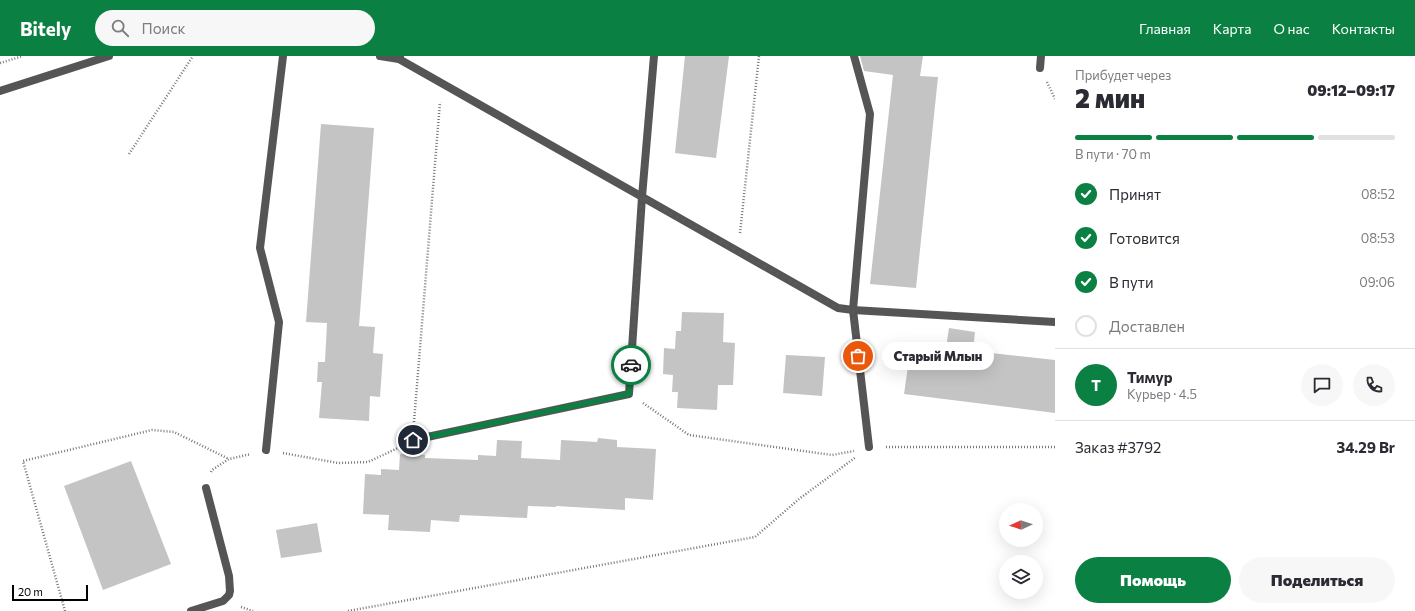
<!DOCTYPE html>
<html lang="ru">
<meta charset="utf-8">
<style>
:root{--surface:#fff;--page:#f7f7f7;--text:#2b2b33;--muted:#7c7c81;--line:#e1e1e2;--accent:#0b8043}
body{margin:0;font-family:Commissioner,sans-serif;background:var(--page);color:var(--text);height:100vh;display:flex;flex-direction:column;font-size:15px;white-space:nowrap}
*{box-sizing:border-box;margin:0}
p{font-size:13px;color:var(--muted)}
.icon{flex:none;width:22px;height:22px;fill:none;stroke:currentColor;stroke-width:2;stroke-linecap:round;stroke-linejoin:round}
.map{position:relative;flex:1;overflow:hidden}
.sheet{display:flex;flex-direction:column;background:var(--surface);width:360px}
.sheet>*{flex:none}
.needle{width:26px;rotate:266deg}
.fabs{position:absolute;left:999px;top:447px;display:grid;gap:8px}
.fabs a{display:grid;place-items:center;width:44px;height:44px;border-radius:50%;background:var(--surface);box-shadow:0 4px 16px #0002;font-size:20px}
.scale{position:absolute;left:12px;bottom:10px;width:76px;box-sizing:border-box;padding-left:4px;border:2px solid #000;border-top:0;font-size:11px;line-height:14px;white-space:nowrap;color:#000;-webkit-text-stroke:3px #fff;paint-order:stroke}
.pin{position:absolute;display:grid;place-items:center;width:34px;height:34px;color:#fff;margin:-17px;border:2px solid #fff;border-radius:50%;box-shadow:0 1px 4px #0007}
.courier{position:absolute;display:grid;place-items:center;width:40px;height:40px;margin:-20px;border:3px solid #0b8043;border-radius:50%;background:#fff;color:#222;box-shadow:0 1px 5px #0007}
.bubble{position:absolute;height:28px;border-radius:14px;background:var(--surface);box-shadow:0 4px 16px #0002;font-size:13px;font-weight:800;line-height:28px;text-align:center}
.summary em{font-style:normal;font-weight:800}
.summary div{display:flex;flex-direction:column-reverse}
.summary{display:flex;align-items:center;justify-content:space-between;height:68px;padding:0 20px}
h1{font-size:26px;font-weight:800;line-height:30px}
.bar{display:grid;grid-template-columns:repeat(4,1fr);gap:6px 4px;align-content:center;height:48px;padding:0 20px}
.bar i{height:5px;border-radius:3px;background:var(--line)}
.bar .active{background:var(--accent)}
.bar p{grid-column:span 4}
.line{display:flex;align-items:center;gap:10px;padding:0 20px;border-top:1px solid var(--line)}
.line div{flex:1}
.round{display:grid;place-items:center;flex:none;width:42px;height:42px;border-radius:21px;background:var(--page)}
ol{padding:0 20px;list-style:none}
li{display:flex;align-items:center;gap:12px;height:44px}
li p{margin-inline-start:auto}
li .icon{padding:4px;border-radius:50%;background:var(--accent);color:#fff;stroke-width:4}
li:last-child{color:var(--muted)}
li i{width:22px;height:22px;border:2px solid var(--line);border-radius:50%}
.action{display:flex;gap:8px;margin-top:auto;padding:8px 20px}
.action a{flex:1;height:46px;border-radius:24px;background:var(--accent);color:#fff;font-size:16px;font-weight:800;line-height:46px;text-align:center}
.action a+a{background:var(--page);color:var(--text)}
header{display:flex;align-items:center;gap:24px;box-sizing:border-box;height:56px;padding:0 20px;background:var(--accent);color:#fff}
header strong{font-size:19px}
nav{display:flex;gap:22px;margin-inline-start:auto;font-size:14px}
.search{width:280px;height:36px;background:var(--page);display:flex;align-items:center;gap:10px;box-sizing:border-box;padding:0 14px;border-radius:22px;color:var(--muted);font-size:15px}
main{display:flex;flex:1;min-height:0}
.map>svg:first-child{display:block}
</style>
<header>
<strong>Bitely</strong>
<div class="search"><svg class="icon" aria-label="search" viewBox="0 0 24 24"><circle cx="10" cy="10" r="6"/><path d="M15 15l6 6"/></svg>Поиск</div>
<nav><a>Главная</a><a>Карта</a><a>О нас</a><a>Контакты</a></nav>
</header>
<main>
<div class="map">
<svg width="1055" height="555" viewBox="0 0 1055 555">
<rect width="100%" height="100%" fill="#fff"/>
<g fill="#c4c4c4">
<path d="M 685,0 L 729,0 L 716,102 L 675,97 Z"/>
<path d="M 860,0 L 923,0 L 920,20 L 938,21 L 916,232 L 870,228 L 893,19 L 864,15 Z"/>
<path d="M 321,68 L 374,72 L 359,270 L 375,271 L 373,297 L 383,298 L 380,341 L 370,340 L 369,365 L 319,362 L 322,326 L 317,326 L 318,306 L 325,306 L 327,267 L 306,266 Z"/>
<path d="M 682,256 L 724,257 L 723,286 L 735,287 L 733,329 L 718,329 L 717,354 L 677,352 L 678,336 L 672,336 L 673,319 L 663,318 L 664,292 L 675,293 L 676,275 L 681,275 Z"/>
<path d="M 949,272 L 975,276 L 973,295 L 1055,304 L 1055,357 L 904,338 L 910,296 L 921,298 L 923,289 L 946,292 Z"/>
<path d="M 786,299 L 825,301 L 822,340 L 783,337 Z"/>
<path d="M 598,382 L 617,384 L 617,391 L 656,393 L 653,444 L 625,442 L 625,454 L 556,450 L 556,451 L 528,450 L 527,462 L 460,459 L 459,466 L 431,464 L 430,476 L 388,474 L 389,459 L 363,458 L 365,418 L 381,419 L 381,413 L 399,414 L 400,398 L 425,399 L 425,402 L 478,404 L 478,399 L 496,400 L 497,384 L 522,385 L 521,402 L 560,404 L 561,384 L 597,386 Z"/>
<path d="M 131,405 L 171,508 L 103,534 L 64,430 Z"/>
<path d="M 317,467 L 322,496 L 281,502 L 276,474 Z"/>
</g>
<g fill="none" stroke-linecap="round" stroke-linejoin="round">
<g stroke="#777" stroke-width="2.5" stroke-dasharray="1 2" stroke-linecap="butt">
<path d="M 0,7 L 23,0"/>
<path d="M 1047,26 L 1055,43"/>
<path d="M 129,98 L 193,0"/>
<path d="M 740,177 L 759,0"/>
<path d="M 643,347 L 689,379 L 832,399 L 854,395"/>
<path d="M 414,366 L 440,46"/>
<path d="M 886,391 L 1055,391"/>
<path d="M 283,397 L 338,407 L 368,406 L 398,392"/>
<path d="M 211,416 L 212,414 L 229,403 L 251,398"/>
<path d="M 241,551 L 253,555"/>
<path d="M 65,555 L 23,405 L 152,374 L 174,376 L 229,403"/>
<path d="M 348,555 L 755,481 L 799,443 L 856,401"/>
</g>
<g stroke="#555" stroke-width="8">
<path d="M 380,0 L 399,3 L 400,0"/>
<path d="M 854,0 L 870,58 L 853,254 L 869,391"/>
<path d="M 399,3 L 838,252 L 853,254 L 1055,266"/>
<path d="M 1040,12 L 1041,0"/>
<path d="M 0,35 L 109,0"/>
<path d="M 413,384 L 629,338 L 642,141 L 654,0"/>
<path d="M 266,394 L 279,266 L 260,192 L 283,0"/>
<path d="M 191,555 L 223,545 L 229,539 L 230,535 L 229,520 L 206,432"/>
</g>
</g>
<g fill="none" stroke-linecap="round" stroke-linejoin="round">
<path stroke="#595959" stroke-width="4" stroke-dasharray="0 7.2" d="M 631,309 L 642,141 L 838,252 L 853,254 L 858,300"/>
<path stroke="#0b8043" stroke-width="5" d="M 413,384 L 629,338 L 631,309"/>
</g>
</svg>
<div class="fabs">
<a><svg class="needle" viewBox="-14 -14 28 28"><path d="M0-13l5 13h-10z" fill="#e53935"/><path d="M0 13l5-13h-10z" fill="#7c7c81"/></svg></a>
<a><svg class="icon" aria-label="layers" viewBox="0 0 24 24"><path d="M12 4l9 5-9 5-9-5zM3 14l9 5 9-5"/></svg></a>
</div>
<div class="scale">20 m</div>
<div class="pin" style="left:858px;top:300px;background:#ea580c"><svg class="icon" aria-label="bag" viewBox="0 0 24 24"><path d="M5 8h14l-1 12H6zM9 8a3 3 0 0 1 6 0"/></svg></div>
<div class="pin" style="left:413px;top:384px;background:#1f2937"><svg class="icon" aria-label="home" viewBox="0 0 24 24"><path d="M3 11l9-7 9 7M6 9v11h12V9"/></svg></div>
<div class="courier" style="left:631px;top:309px"><svg class="icon" aria-label="car" viewBox="0 0 24 24"><path d="M5 17H2v-5l4-1 3-4h7l3 4 3 1v5h-3M9 17h6M6 11h13"/><circle cx="7" cy="17" r="2"/><circle cx="17" cy="17" r="2"/></svg></div>
<div class="bubble" style="left:882px;top:286px;width:112px">Старый Млын</div>
</div>
<section class="sheet">
<div class="summary"><div><h1>2 мин</h1><p>Прибудет через</p></div><em>09:12–09:17</em></div>
<div class="bar"><i class="active"></i><i class="active"></i><i class="active"></i><i></i><p>В пути · 70 m</p></div>
<ol>
<li><svg class="icon" aria-label="check" viewBox="0 0 24 24"><path d="M5 12l5 5 9-10"/></svg>Принят<p>08:52</p></li>
<li><svg class="icon" aria-label="check" viewBox="0 0 24 24"><path d="M5 12l5 5 9-10"/></svg>Готовится<p>08:53</p></li>
<li><svg class="icon" aria-label="check" viewBox="0 0 24 24"><path d="M5 12l5 5 9-10"/></svg>В пути<p>09:06</p></li>
<li><i></i>Доставлен</li>
</ol>
<div class="line" style="height:72px"><b class="round" style="background:var(--accent);color:#fff">Т</b><div><b>Тимур</b><p>Курьер · 4.5</p></div><a class="round"><svg class="icon" aria-label="chat" viewBox="0 0 24 24"><path d="M4 5h16v11H9l-5 4z"/></svg></a><a class="round"><svg class="icon" aria-label="phone" viewBox="0 0 24 24"><path d="M5 4h4l2 5-3 2q2 4 5 5l2-3 5 2v4C11 20 4 13 5 4z"/></svg></a></div>
<div class="line" style="height:52px"><div>Заказ #3792</div><b>34.29 Br</b></div>
<div class="action"><a>Помощь</a><a>Поделиться</a></div>
</section>
</main>
